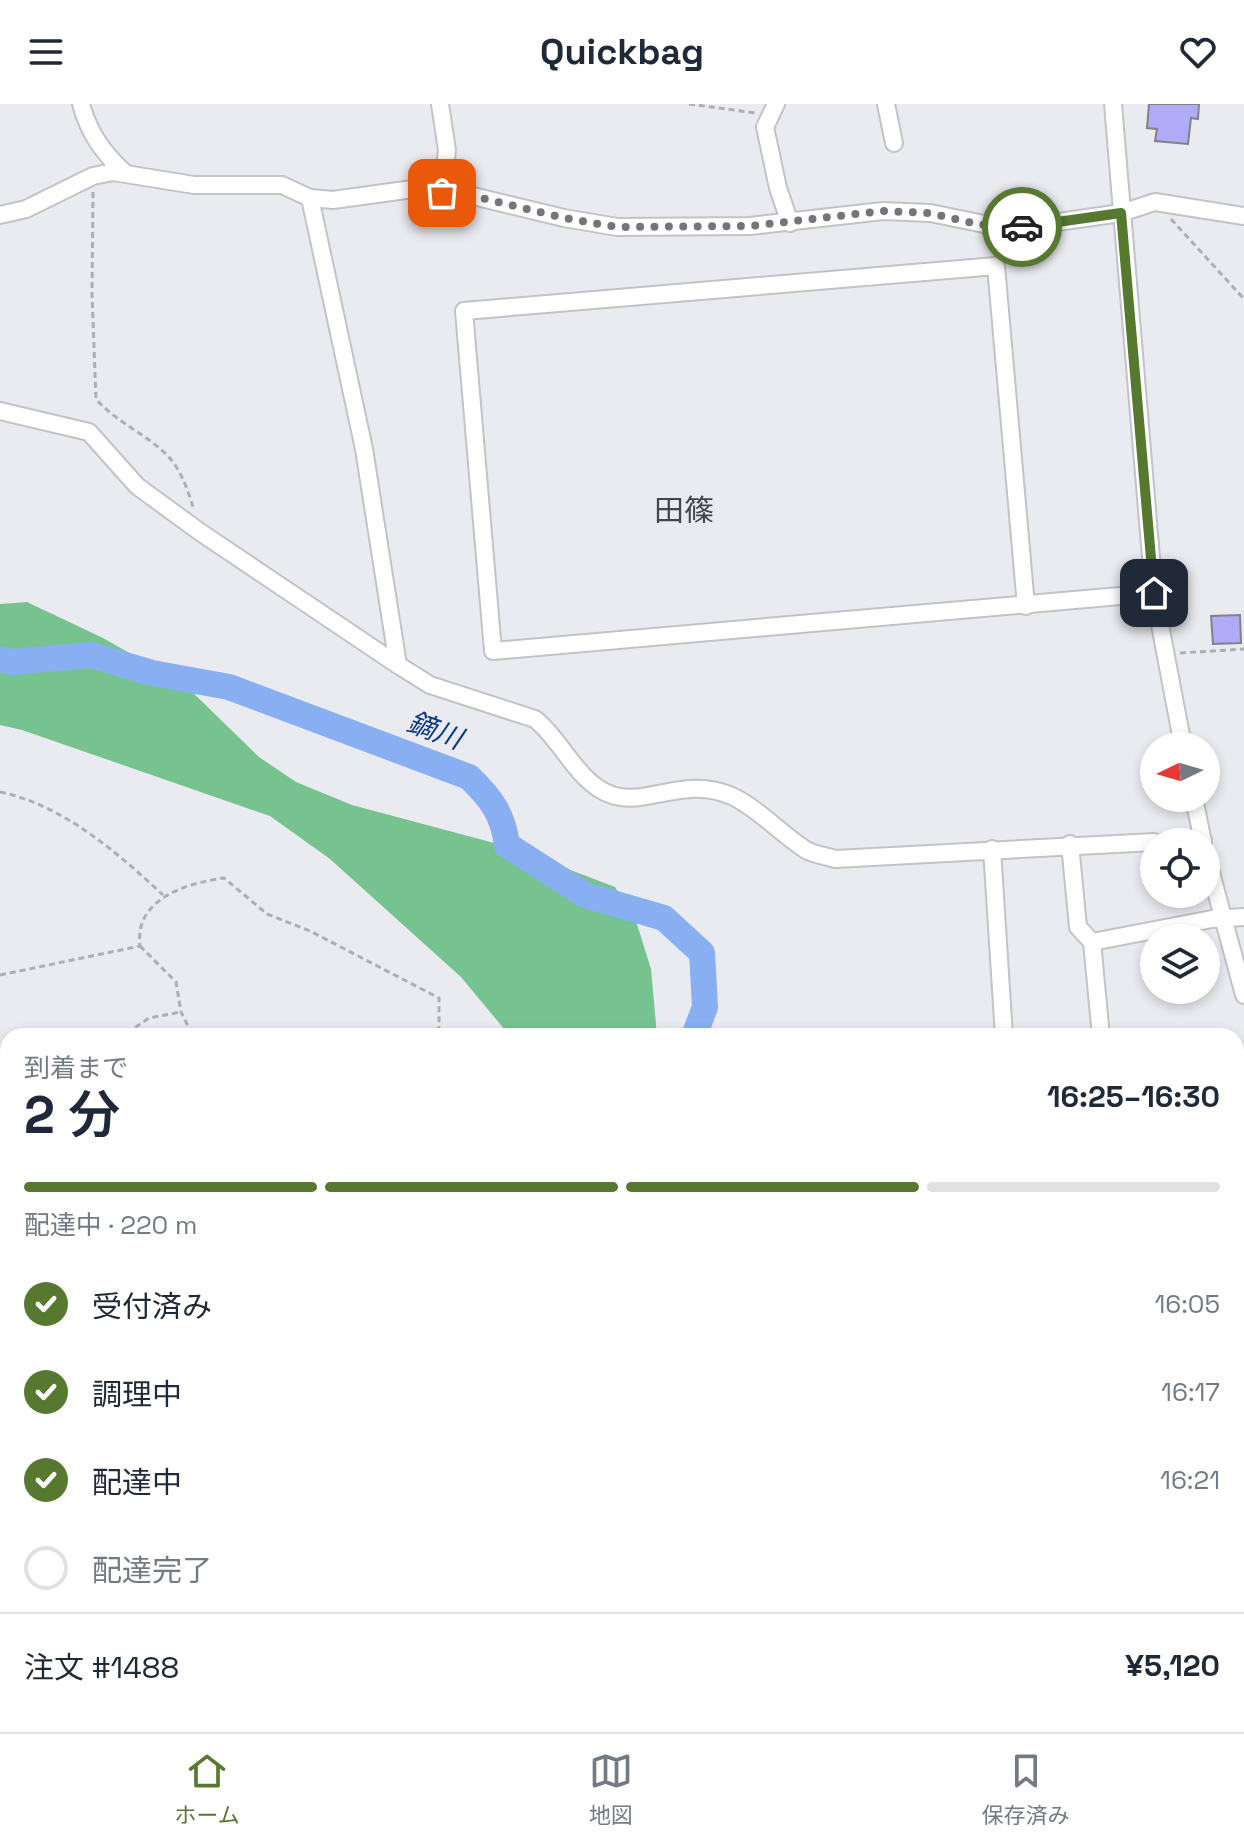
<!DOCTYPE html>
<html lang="ja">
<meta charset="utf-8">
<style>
:root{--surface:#fff;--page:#f6f6f7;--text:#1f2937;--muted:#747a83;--line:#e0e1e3;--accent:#57782f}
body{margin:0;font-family:"Space Grotesk","Noto Sans JP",sans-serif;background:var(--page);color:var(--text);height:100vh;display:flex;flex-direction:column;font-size:30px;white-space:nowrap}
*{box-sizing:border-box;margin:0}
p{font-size:26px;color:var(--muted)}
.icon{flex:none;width:44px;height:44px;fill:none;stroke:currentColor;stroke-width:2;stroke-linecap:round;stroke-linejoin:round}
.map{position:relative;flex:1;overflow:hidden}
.panel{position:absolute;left:0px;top:924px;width:1244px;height:704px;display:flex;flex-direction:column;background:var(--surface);border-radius:24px 24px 0 0;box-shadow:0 4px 12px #0003}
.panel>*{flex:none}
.needle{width:52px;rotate:265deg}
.buttons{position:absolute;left:1140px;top:628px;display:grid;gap:16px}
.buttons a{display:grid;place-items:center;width:80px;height:80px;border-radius:50%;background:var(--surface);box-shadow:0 4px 12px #0003;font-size:40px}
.pin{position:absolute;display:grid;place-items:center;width:68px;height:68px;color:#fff;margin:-34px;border-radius:16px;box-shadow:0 4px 12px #0006}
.courier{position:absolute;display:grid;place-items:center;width:80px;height:80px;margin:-40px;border:6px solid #57782f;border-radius:50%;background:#fff;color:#222;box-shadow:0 2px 10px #0007}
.overview em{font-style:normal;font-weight:600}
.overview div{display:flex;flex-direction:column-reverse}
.overview{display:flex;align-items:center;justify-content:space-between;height:136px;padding:0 24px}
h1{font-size:52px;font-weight:600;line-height:60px}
.bar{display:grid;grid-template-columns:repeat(4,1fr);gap:12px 8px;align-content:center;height:96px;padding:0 24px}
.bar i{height:10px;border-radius:6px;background:var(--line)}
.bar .active{background:var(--accent)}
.bar p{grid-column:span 4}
.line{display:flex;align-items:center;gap:20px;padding:0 24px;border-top:2px solid var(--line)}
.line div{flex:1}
ol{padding:0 24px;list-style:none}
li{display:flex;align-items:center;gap:24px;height:88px}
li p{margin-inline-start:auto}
li .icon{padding:8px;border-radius:50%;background:var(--accent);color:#fff;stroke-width:4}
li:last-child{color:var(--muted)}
li i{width:44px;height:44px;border:4px solid var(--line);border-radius:50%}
header{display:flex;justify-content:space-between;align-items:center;height:104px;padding:0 24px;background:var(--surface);font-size:36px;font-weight:600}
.dock{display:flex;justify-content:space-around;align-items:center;height:112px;border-top:2px solid var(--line);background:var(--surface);font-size:22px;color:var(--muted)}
.dock a{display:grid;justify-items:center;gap:4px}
.dock .active{color:var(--accent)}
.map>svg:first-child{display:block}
</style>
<header><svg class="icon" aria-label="menu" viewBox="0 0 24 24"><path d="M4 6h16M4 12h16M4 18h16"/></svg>Quickbag<svg class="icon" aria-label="heart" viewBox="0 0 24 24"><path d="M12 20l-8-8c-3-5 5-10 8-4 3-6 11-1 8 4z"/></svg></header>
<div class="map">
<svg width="1244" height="1628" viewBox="0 0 1244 1628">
<rect width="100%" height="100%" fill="#eaebf1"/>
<path fill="#76c390" d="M 27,498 L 103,534 L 184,580 L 259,653 L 296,678 L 352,701 L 513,744 L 615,783 L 636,817 L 651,865 L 657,932 L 510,932 L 461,873 L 330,755 L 270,712 L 22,626 L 0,621 L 0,500 Z"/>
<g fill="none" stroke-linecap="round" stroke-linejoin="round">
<g stroke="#88aff2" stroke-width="26">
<path d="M 0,555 L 11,558 L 91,551 L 152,569 L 229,583 L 469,673 C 491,694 503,710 507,741 L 585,791 L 664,814 L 702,849 L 705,903 L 694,932"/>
<path d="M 429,1620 L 438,1628"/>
</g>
</g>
<g fill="#afabf6" stroke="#818187" stroke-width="2">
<path d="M 1149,0 L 1199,0 L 1198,15 L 1191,14 L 1188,40 L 1155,37 L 1157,25 L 1147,24 Z"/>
<path d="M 1240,511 L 1241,539 L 1213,540 L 1211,512 Z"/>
</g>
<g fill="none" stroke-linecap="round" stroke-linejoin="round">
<defs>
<g id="minor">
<path d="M 81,0 C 89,29 103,49 125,69"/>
<path d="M 440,0 L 447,46 L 442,89"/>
<path d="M 776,0 L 765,23 L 778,84 L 790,119"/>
<path d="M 886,0 L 894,39"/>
<path d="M 1113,0 L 1154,489 L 1183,642"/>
<path d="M 310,94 L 364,345 L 398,561"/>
<path d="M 0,111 L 26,105 L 93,72 L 113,68 L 194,81 L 282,81 L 310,94 L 333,96 L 413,85 L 473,92 L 564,114 L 617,123 L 750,122 L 883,107 L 930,109 L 1009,125 L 1121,109 L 1155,98 L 1244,112"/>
<path d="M 0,307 L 89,328 L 137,382 L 200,428 L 398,561 L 430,581 L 535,615 C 562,636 578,680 612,691 C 647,703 684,671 732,692 C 759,705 781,730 806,746 C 815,751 826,752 835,755 L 1154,738"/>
<path d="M 1026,502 L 996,162 L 464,207 L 493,547 L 1154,489"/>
<path d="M 1194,694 L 1203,738"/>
<path d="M 1164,738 L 1203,737"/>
<path d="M 1070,740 L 1078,823 L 1092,838 L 1212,815 L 1244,813"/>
<path d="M 992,745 L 1004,932"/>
<path d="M 1206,750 L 1244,891"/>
<path d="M 1092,838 L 1101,932"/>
<path d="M 1236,987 L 1244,986"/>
<path d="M 1236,1195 L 1244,1194"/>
<path d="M 1236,1258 L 1244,1268"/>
<path d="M 0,1305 L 8,1307"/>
<path d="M 0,1420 L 8,1420"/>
<path d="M 297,1620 L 301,1628"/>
<path d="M 930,1628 L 931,1620"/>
</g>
</defs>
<use href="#minor" stroke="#c2c3c9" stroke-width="20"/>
<g stroke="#aeafb4" stroke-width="3" stroke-dasharray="6 4" stroke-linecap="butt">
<path d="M 689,0 L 756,9"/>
<path d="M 93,88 L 92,190 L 96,295 C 116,318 146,330 167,351 C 180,364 188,386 193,403"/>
<path d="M 1171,115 L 1244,195"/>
<path d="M 1180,549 L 1244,545"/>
<path d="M 0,688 C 63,701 118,749 163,791"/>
<path d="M 140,842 L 176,878 L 181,908 L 193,932"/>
<path d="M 0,871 L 140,842 C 134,794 188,779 224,774 L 267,810 L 310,827 L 439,894 L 439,932"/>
<path d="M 127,929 L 149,914 L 181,908"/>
<path d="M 735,1620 L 744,1628"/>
<path d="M 748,1620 L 752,1628"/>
</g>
<use href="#minor" stroke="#fff" stroke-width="16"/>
</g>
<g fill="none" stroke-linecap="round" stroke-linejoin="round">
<path stroke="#747579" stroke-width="8" stroke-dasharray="0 14.4" d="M 442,89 L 473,92 L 564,114 L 617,123 L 750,122 L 883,107 L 930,109 L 972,119 L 1009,125 L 1022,123"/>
<path stroke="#57782f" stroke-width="10" d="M 1022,123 L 1121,109 L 1154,489"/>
</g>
<g text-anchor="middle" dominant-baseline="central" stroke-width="6" stroke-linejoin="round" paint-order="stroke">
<g font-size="28" font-style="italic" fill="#0d3884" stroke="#eaebf1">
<text transform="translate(435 626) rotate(20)">鏑川</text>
</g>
<g font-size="30" fill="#44444a" stroke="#eaebf1">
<text x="684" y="406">田篠</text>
</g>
</g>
</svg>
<div class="buttons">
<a><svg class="needle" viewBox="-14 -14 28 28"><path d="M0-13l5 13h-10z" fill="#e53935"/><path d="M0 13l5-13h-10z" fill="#747a83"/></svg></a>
<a><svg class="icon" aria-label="locate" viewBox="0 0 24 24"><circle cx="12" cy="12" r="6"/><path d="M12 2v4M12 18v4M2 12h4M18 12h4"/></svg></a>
<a><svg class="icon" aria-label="layers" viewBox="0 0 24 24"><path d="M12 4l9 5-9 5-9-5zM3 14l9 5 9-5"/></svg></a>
</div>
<div class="pin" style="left:442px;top:89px;background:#ea580c"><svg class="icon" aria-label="bag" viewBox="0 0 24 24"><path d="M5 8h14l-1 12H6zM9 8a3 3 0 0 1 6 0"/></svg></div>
<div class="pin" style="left:1154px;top:489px;background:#1f2937"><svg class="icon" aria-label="home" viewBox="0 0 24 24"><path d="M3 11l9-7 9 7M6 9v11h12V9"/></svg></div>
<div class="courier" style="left:1022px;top:123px"><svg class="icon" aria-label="car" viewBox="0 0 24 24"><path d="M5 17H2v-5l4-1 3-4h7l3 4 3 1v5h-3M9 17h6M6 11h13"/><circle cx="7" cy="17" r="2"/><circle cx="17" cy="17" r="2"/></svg></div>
<section class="panel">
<div class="overview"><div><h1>2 分</h1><p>到着まで</p></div><em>16:25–16:30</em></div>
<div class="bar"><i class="active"></i><i class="active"></i><i class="active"></i><i></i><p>配達中 · 220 m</p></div>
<ol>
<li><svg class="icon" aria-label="check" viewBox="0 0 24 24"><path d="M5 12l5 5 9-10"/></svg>受付済み<p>16:05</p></li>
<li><svg class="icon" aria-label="check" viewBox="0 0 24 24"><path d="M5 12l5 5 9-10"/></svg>調理中<p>16:17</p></li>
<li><svg class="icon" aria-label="check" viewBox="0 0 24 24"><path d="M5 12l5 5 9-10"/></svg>配達中<p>16:21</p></li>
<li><i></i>配達完了</li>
</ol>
<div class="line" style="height:104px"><div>注文 #1488</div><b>¥5,120</b></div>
</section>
</div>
<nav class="dock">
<a class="active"><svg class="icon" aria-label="home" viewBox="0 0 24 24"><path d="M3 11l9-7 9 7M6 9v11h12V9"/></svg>ホーム</a>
<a><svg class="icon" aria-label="map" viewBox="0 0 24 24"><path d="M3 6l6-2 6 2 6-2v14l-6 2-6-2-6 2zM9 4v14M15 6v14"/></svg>地図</a>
<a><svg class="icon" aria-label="saved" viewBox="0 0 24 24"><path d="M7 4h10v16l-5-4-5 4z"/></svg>保存済み</a>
</nav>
